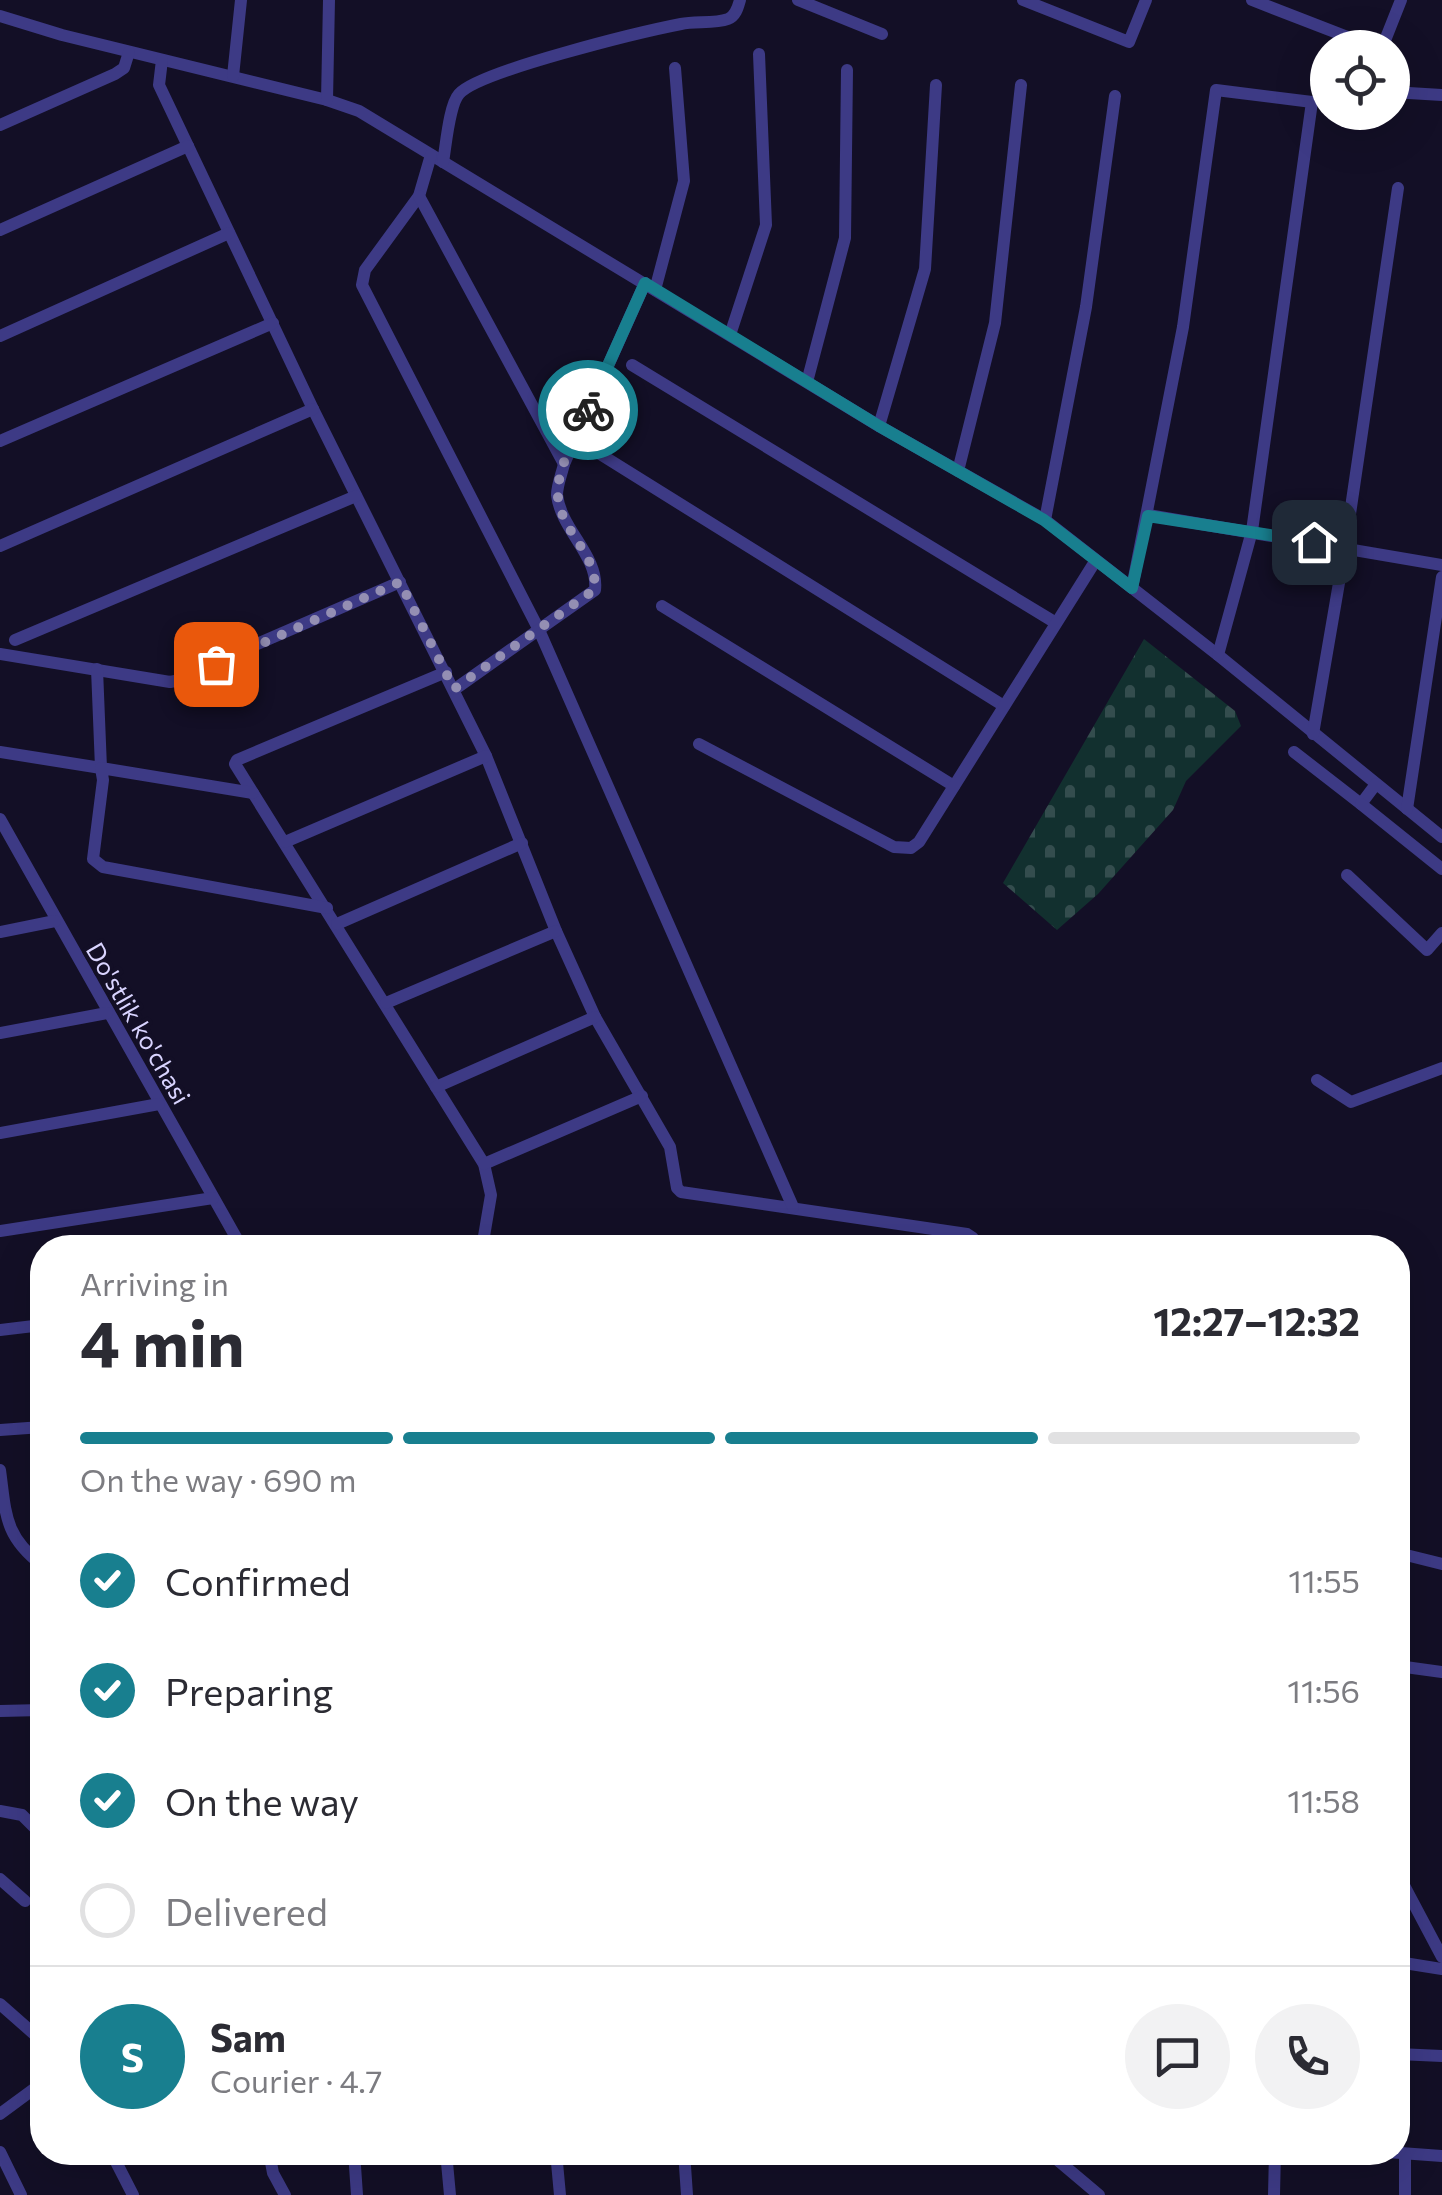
<!DOCTYPE html>
<meta charset="utf-8">
<style>
:root{--surface:#fff;--page:#f2f2f3;--text:#2b2b33;--muted:#7c7c81;--line:#e1e1e2;--accent:#187f8f}
body{margin:0;font-family:Commissioner,sans-serif;background:var(--page);color:var(--text);height:100vh;display:flex;flex-direction:column;font-size:38px;white-space:nowrap}
*{box-sizing:border-box;margin:0}
p{font-size:32px;color:var(--muted)}
.icon{flex:none;width:55px;height:55px;fill:none;stroke:currentColor;stroke-width:2;stroke-linecap:round;stroke-linejoin:round}
.map{position:relative;flex:1;overflow:hidden}
.side{position:absolute;left:30px;top:1235px;width:1380px;height:930px;display:flex;flex-direction:column;background:var(--surface);border-radius:40px;box-shadow:0 10px 40px #0002}
.side>*{flex:none}
.controls{position:absolute;left:1310px;top:30px;display:grid;gap:20px}
.controls a{display:grid;place-items:center;width:100px;height:100px;border-radius:50%;background:var(--surface);box-shadow:0 10px 40px #0002;font-size:50px}
.pin{position:absolute;display:grid;place-items:center;width:85px;height:85px;color:#fff;margin:-42px;border-radius:20px;box-shadow:0 5px 15px #0006}
.courier{position:absolute;display:grid;place-items:center;width:100px;height:100px;margin:-50px;border:8px solid #187f8f;border-radius:50%;background:#fff;color:#222;box-shadow:0 2px 12px #0007}
.summary em{font-style:normal;font-weight:700}
.summary div{display:flex;flex-direction:column-reverse}
.summary{display:flex;align-items:center;justify-content:space-between;height:170px;padding:0 50px}
h1{font-size:65px;font-weight:700;line-height:75px}
.bar{display:grid;grid-template-columns:repeat(4,1fr);gap:15px 10px;align-content:center;height:120px;padding:0 50px}
.bar i{height:12px;border-radius:8px;background:var(--line)}
.bar .selected{background:var(--accent)}
.bar p{grid-column:span 4}
.line{display:flex;align-items:center;gap:25px;padding:0 50px;border-top:2px solid var(--line)}
.line div{flex:1}
.round{display:grid;place-items:center;flex:none;width:105px;height:105px;border-radius:52px;background:var(--page)}
ol{padding:0 50px;list-style:none}
li{display:flex;align-items:center;gap:30px;height:110px}
li p{margin-inline-start:auto}
li .icon{padding:10px;border-radius:50%;background:var(--accent);color:#fff;stroke-width:4}
li:last-child{color:var(--muted)}
li i{width:55px;height:55px;border:5px solid var(--line);border-radius:50%}
.map>svg:first-child{display:block}
</style>
<div class="map">
<svg width="1442" height="2195" viewBox="0 0 1442 2195">
<defs>
<pattern id="cemetery-stones" width="16" height="16" patternUnits="userSpaceOnUse" patternTransform="scale(2.5)"><rect width="16" height="16" fill="#12302f"/><path d="M2 7V4a2 2 0 0 1 4 0v3zM10 15v-3a2 2 0 0 1 4 0v3z" fill="#344d4e"/></pattern>
</defs>
<rect width="100%" height="100%" fill="#130f26"/>
<path fill="url(#cemetery-stones)" d="M 1144,639 L 1235,711 L 1241,726 L 1186,781 L 1173,810 L 1098,894 L 1057,930 L 1003,883 Z"/>
<g fill="none" stroke-linecap="round" stroke-linejoin="round">
<g stroke="#3d3a85" stroke-width="12">
<path d="M 798,0 L 882,34"/>
<path d="M 1023,0 L 1129,42 L 1146,0"/>
<path d="M 1252,0 L 1376,48"/>
<path d="M 0,16 L 62,35 L 327,100 L 359,111 L 879,426 L 1045,520 L 1218,655 L 1442,837"/>
<path d="M 1382,48 L 1401,0"/>
<path d="M 162,60 L 159,85 L 313,409 L 486,756 L 556,931 L 595,1017 L 670,1147 L 677,1188 L 681,1192 L 967,1234 L 973,1238 L 974,1248"/>
<path d="M 233,76 L 241,0"/>
<path d="M 1392,92 L 1442,95"/>
<path d="M 327,100 L 329,0"/>
<path d="M 0,125 L 115,74 L 124,68 L 129,52"/>
<path d="M 431,155 L 419,196 L 365,270 L 362,285 L 539,630 L 793,1207"/>
<path d="M 443,162 C 446,146 449,105 459,94 C 478,71 645,31 681,24 C 695,21 715,24 728,19 C 736,16 738,7 740,0"/>
<path d="M 419,196 L 564,464"/>
<path d="M 0,230 L 188,146"/>
<path d="M 655,290 L 684,181 L 675,68"/>
<path d="M 730,335 L 766,225 L 759,54"/>
<path d="M 0,336 L 229,233"/>
<path d="M 632,365 L 1056,623"/>
<path d="M 807,382 L 845,238 L 847,70"/>
<path d="M 879,426 L 925,269 L 936,85"/>
<path d="M 0,441 L 273,323"/>
<path d="M 600,454 L 1004,706"/>
<path d="M 958,471 L 995,323 L 1021,85"/>
<path d="M 1148,515 L 1442,565"/>
<path d="M 1045,520 L 1086,307 L 1115,96"/>
<path d="M 0,546 L 313,409"/>
<path d="M 1132,588 L 1183,327 L 1216,90 L 1312,102 L 1252,531 L 1218,655"/>
<path d="M 662,606 L 954,786"/>
<path d="M 15,640 L 356,496"/>
<path d="M 0,654 L 170,682 L 190,678 L 241,651 L 400,582"/>
<path d="M 446,672 L 237,760 L 235,764 L 484,1164 L 491,1195 L 482,1248"/>
<path d="M 455,689 L 595,590 C 599,556 561,530 557,495 C 557,485 562,473 564,464 L 645,283"/>
<path d="M 1313,734 L 1345,548 L 1398,188"/>
<path d="M 699,744 L 894,847 L 911,848 L 919,842 L 1096,560"/>
<path d="M 0,752 L 101,768 L 97,669"/>
<path d="M 1294,752 L 1361,804 L 1376,784"/>
<path d="M 253,793 L 101,768 L 103,780 L 93,859 L 103,867 L 327,908"/>
<path d="M 1361,804 L 1442,869"/>
<path d="M 1407,809 L 1442,577"/>
<path d="M 0,819 L 242,1248"/>
<path d="M 285,842 L 486,756"/>
<path d="M 1347,875 L 1427,950 L 1442,933"/>
<path d="M 337,924 L 522,843"/>
<path d="M 0,932 L 55,921"/>
<path d="M 386,1003 L 556,931"/>
<path d="M 0,1033 L 107,1013"/>
<path d="M 1317,1080 L 1351,1102 L 1442,1068"/>
<path d="M 436,1087 L 595,1017"/>
<path d="M 0,1133 L 159,1104"/>
<path d="M 484,1164 L 642,1096"/>
<path d="M 0,1231 L 213,1198"/>
<path d="M 0,1330 L 42,1325"/>
<path d="M 0,1430 L 42,1427"/>
<path d="M 0,1470 C 6,1514 4,1536 42,1565"/>
<path d="M 1398,1553 L 1442,1564"/>
<path d="M 1398,1666 L 1442,1672"/>
<path d="M 0,1711 L 42,1710"/>
<path d="M 0,1811 L 22,1815 L 42,1835"/>
<path d="M 1398,1874 L 1442,1957"/>
<path d="M 0,1879 L 25,1901"/>
<path d="M 1398,1962 L 1442,1969"/>
<path d="M 0,2004 L 42,2041"/>
<path d="M 1398,2054 L 1442,2056"/>
<path d="M 0,2114 L 42,2083"/>
<path d="M 0,2152 L 21,2195"/>
<path d="M 111,2152 L 133,2195"/>
<path d="M 269,2152 L 273,2173 L 285,2195"/>
<path d="M 354,2152 L 357,2195"/>
<path d="M 446,2152 L 450,2195"/>
<path d="M 556,2152 L 560,2195"/>
<path d="M 684,2152 L 687,2195"/>
<path d="M 1048,2152 L 1099,2195"/>
<path d="M 1387,2152 L 1442,2156"/>
<path d="M 1274,2195 L 1275,2152"/>
<path d="M 1405,2195 L 1405,2154"/>
</g>
</g>
<g fill="none" stroke-linecap="round" stroke-linejoin="round">
<path stroke="#948fb3" stroke-width="10" stroke-dasharray="0 18" d="M 216,664 L 400,582 L 454,689 L 594,590 C 600,554 555,528 558,490 C 559,463 577,435 588,410"/>
<path stroke="#187f8f" stroke-width="12" d="M 588,410 L 645,283 L 879,426 L 1044,520 L 1132,588 L 1148,516 L 1314,542"/>
</g>
<g text-anchor="middle" dominant-baseline="central" stroke-width="8" stroke-linejoin="round" paint-order="stroke">
<g font-size="25" fill="#d9d4ff" stroke="#130f26">
<text transform="translate(139 1023) rotate(60)">Do'stlik ko'chasi</text>
</g>
</g>
</svg>
<div class="controls">
<a><svg class="icon" aria-label="locate" viewBox="0 0 24 24"><circle cx="12" cy="12" r="6"/><path d="M12 2v4M12 18v4M2 12h4M18 12h4"/></svg></a>
</div>
<div class="pin" style="left:216px;top:664px;background:#ea580c"><svg class="icon" aria-label="bag" viewBox="0 0 24 24"><path d="M5 8h14l-1 12H6zM9 8a3 3 0 0 1 6 0"/></svg></div>
<div class="pin" style="left:1314px;top:542px;background:#1f2937"><svg class="icon" aria-label="home" viewBox="0 0 24 24"><path d="M3 11l9-7 9 7M6 9v11h12V9"/></svg></div>
<div class="courier" style="left:588px;top:410px"><svg class="icon" aria-label="bike" viewBox="0 0 24 24"><circle cx="6" cy="16" r="4"/><circle cx="18" cy="16" r="4"/><path d="M6 16l4-8h5l3 8M10 8l3 8H6M13 5h3"/></svg></div>
<section class="side">
<div class="summary"><div><h1>4 min</h1><p>Arriving in</p></div><em>12:27–12:32</em></div>
<div class="bar"><i class="selected"></i><i class="selected"></i><i class="selected"></i><i></i><p>On the way · 690 m</p></div>
<ol>
<li><svg class="icon" aria-label="check" viewBox="0 0 24 24"><path d="M5 12l5 5 9-10"/></svg>Confirmed<p>11:55</p></li>
<li><svg class="icon" aria-label="check" viewBox="0 0 24 24"><path d="M5 12l5 5 9-10"/></svg>Preparing<p>11:56</p></li>
<li><svg class="icon" aria-label="check" viewBox="0 0 24 24"><path d="M5 12l5 5 9-10"/></svg>On the way<p>11:58</p></li>
<li><i></i>Delivered</li>
</ol>
<div class="line" style="height:180px"><b class="round" style="background:var(--accent);color:#fff">S</b><div><b>Sam</b><p>Courier · 4.7</p></div><a class="round"><svg class="icon" aria-label="chat" viewBox="0 0 24 24"><path d="M4 5h16v11H9l-5 4z"/></svg></a><a class="round"><svg class="icon" aria-label="phone" viewBox="0 0 24 24"><path d="M5 4h4l2 5-3 2q2 4 5 5l2-3 5 2v4C11 20 4 13 5 4z"/></svg></a></div>
</section>
</div>
